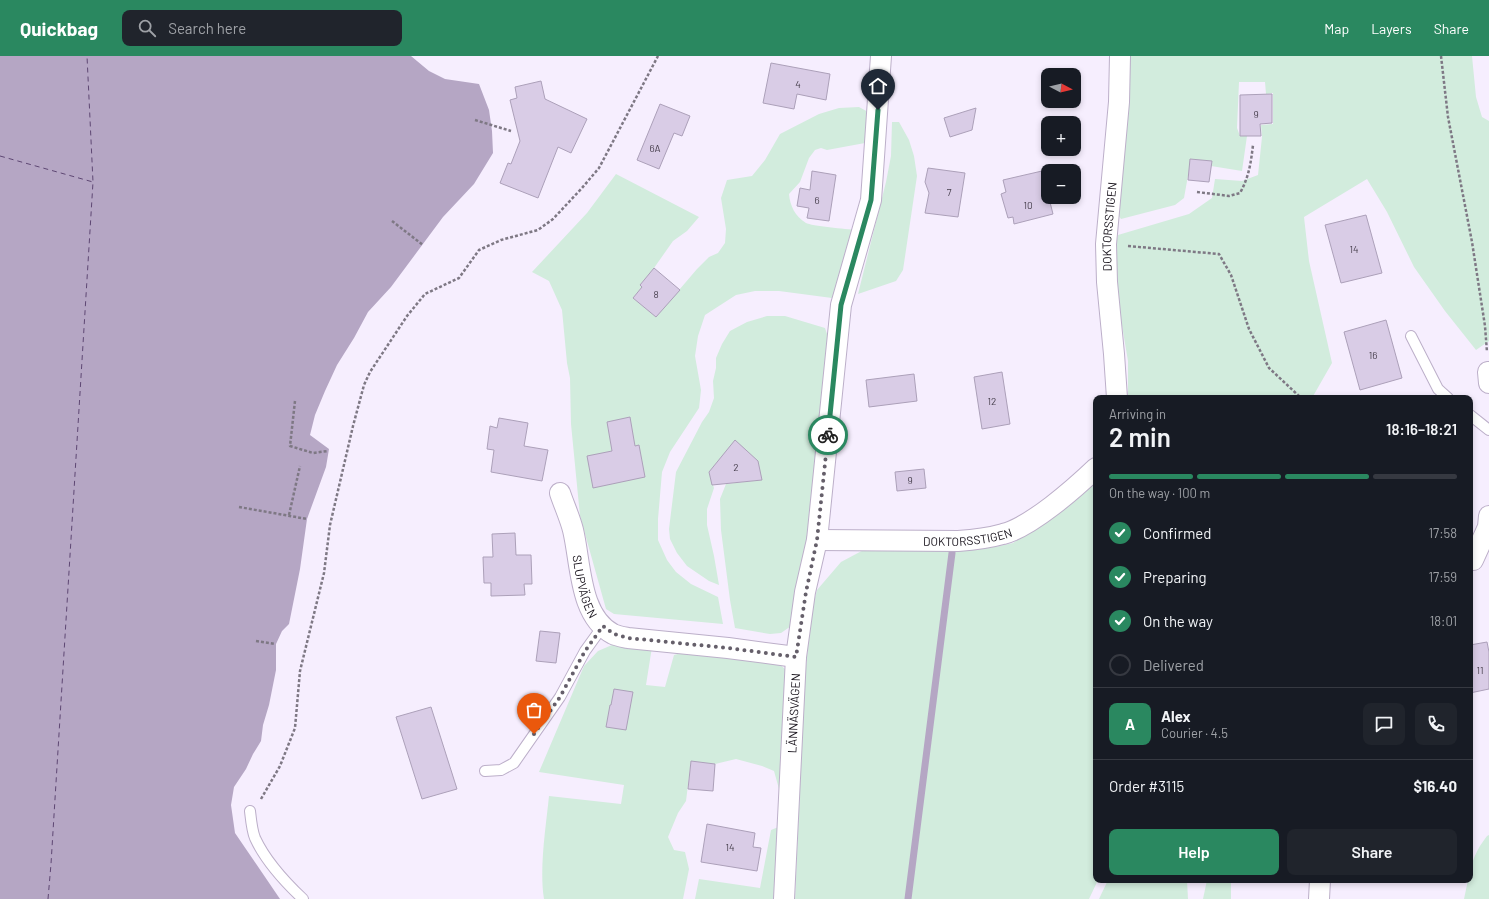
<!DOCTYPE html>
<meta charset="utf-8">
<style>
:root{--surface:#171b24;--page:#20242c;--text:#f1f3f6;--muted:#9ea1a6;--line:#363941;--accent:#2a8860}
body{margin:0;font-family:Barlow,sans-serif;background:var(--page);color:var(--text);height:100vh;display:flex;flex-direction:column;font-size:15px;white-space:nowrap}
*{box-sizing:border-box;margin:0}
p{font-size:13px;color:var(--muted)}
.icon{flex:none;width:22px;height:22px;fill:none;stroke:currentColor;stroke-width:2;stroke-linecap:round;stroke-linejoin:round}
.map{position:relative;flex:1;overflow:hidden}
.panel{position:absolute;left:1093px;top:339px;width:380px;height:488px;display:flex;flex-direction:column;background:var(--surface);border-radius:8px;box-shadow:0 2px 6px #0003}
.panel>*{flex:none}
.needle{width:26px;rotate:97deg}
.controls{position:absolute;left:1041px;top:12px;display:grid;gap:8px}
.controls a{display:grid;place-items:center;width:40px;height:40px;border-radius:8px;background:var(--surface);box-shadow:0 2px 6px #0003;font-size:20px}
.pin{position:absolute;display:grid;place-items:center;width:34px;height:34px;color:#fff;margin:-41px -17px;border-radius:50% 50% 50% 0;rotate:-45deg;box-shadow:0 0 4px #0007}
.pin .icon{rotate:45deg}
.courier{position:absolute;display:grid;place-items:center;width:40px;height:40px;margin:-20px;border:3px solid #2a8860;border-radius:50%;background:#fff;color:#222;box-shadow:0 1px 5px #0007}
.head em{font-style:normal;font-weight:600}
.head div{display:flex;flex-direction:column-reverse}
.head{display:flex;align-items:center;justify-content:space-between;height:68px;padding:0 16px}
h1{font-size:26px;font-weight:600;line-height:30px}
.bar{display:grid;grid-template-columns:repeat(4,1fr);gap:6px 4px;align-content:center;height:48px;padding:0 16px}
.bar i{height:5px;border-radius:3px;background:var(--line)}
.bar .on{background:var(--accent)}
.bar p{grid-column:span 4}
.line{display:flex;align-items:center;gap:10px;padding:0 16px;border-top:1px solid var(--line)}
.line div{flex:1}
.round{display:grid;place-items:center;flex:none;width:42px;height:42px;border-radius:8px;background:var(--page)}
ol{padding:0 16px;list-style:none}
li{display:flex;align-items:center;gap:12px;height:44px}
li p{margin-inline-start:auto}
li .icon{padding:4px;border-radius:50%;background:var(--accent);color:#fff;stroke-width:4}
li:last-child{color:var(--muted)}
li i{width:22px;height:22px;border:2px solid var(--line);border-radius:50%}
.button{display:flex;gap:8px;margin-top:auto;padding:8px 16px}
.button a{flex:1;height:46px;border-radius:8px;background:var(--accent);color:#fff;font-size:16px;font-weight:600;line-height:46px;text-align:center}
.button a+a{background:var(--page);color:var(--text)}
header{display:flex;align-items:center;gap:24px;box-sizing:border-box;height:56px;padding:0 20px;background:var(--accent);color:#fff}
header strong{font-size:19px}
nav{display:flex;gap:22px;margin-inline-start:auto;font-size:14px}
.search{width:280px;height:36px;background:var(--page);display:flex;align-items:center;gap:10px;box-sizing:border-box;padding:0 14px;border-radius:8px;color:var(--muted);font-size:15px}
.map>svg:first-child{display:block}
</style>
<header>
<strong>Quickbag</strong>
<div class="search"><svg class="icon" aria-label="search" viewBox="0 0 24 24"><circle cx="10" cy="10" r="6"/><path d="M15 15l6 6"/></svg>Search here</div>
<nav><a>Map</a><a>Layers</a><a>Share</a></nav>
</header>
<div class="map">
<svg width="1489" height="843" viewBox="0 0 1489 843">
<rect width="100%" height="100%" fill="#f6eefe"/>
<g fill="#d2ecdd">
<path d="M 1130,0 L 1472,0 L 1476,41 L 1482,61 L 1489,65 L 1489,285 L 1476,294 L 1445,255 L 1414,211 L 1387,156 L 1367,123 L 1304,161 L 1309,205 L 1332,307 L 1312,342 L 1128,342 L 1128,305 L 1119,252 L 1114,199 L 1118,179 L 1189,158 L 1212,142 L 1215,123 L 1242,125 L 1258,119 L 1262,81 L 1261,69 L 1273,68 L 1273,37 L 1266,38 L 1265,26 L 1239,26 L 1237,72 L 1240,80 L 1247,80 L 1242,115 L 1211,110 L 1211,105 L 1191,103 L 1184,142 L 1175,149 L 1121,163 L 1117,157 L 1118,143 L 1127,74 Z"/>
<path d="M 859,51 L 870,57 L 865,87 L 827,94 L 821,92 L 815,94 L 809,102 L 800,126 L 789,138 C 790,150 795,160 806,167 C 811,170 847,173 856,174 L 848,201 L 832,242 L 779,235 L 755,235 L 736,239 L 705,259 L 698,280 L 695,300 L 701,334 L 699,352 L 670,396 L 662,416 L 658,463 L 658,484 L 667,504 L 676,516 L 691,528 L 718,541 L 723,568 L 614,558 L 606,553 L 580,460 L 571,368 L 570,322 L 567,307 L 562,254 L 549,225 L 532,216 L 587,157 L 616,118 L 699,161 L 687,175 L 673,185 L 654,212 L 640,229 L 642,231 L 633,242 L 656,261 L 697,213 L 709,201 L 718,197 L 725,187 L 726,173 L 721,142 L 727,124 L 752,120 L 765,104 L 780,78 L 819,58 L 839,52 Z"/>
<path d="M 892,66 L 899,66 L 909,84 L 914,100 L 917,120 L 903,214 L 896,225 L 858,238 L 886,126 L 891,100 Z"/>
<path d="M 767,260 L 785,260 L 825,272 L 828,281 L 816,457 L 794,568 L 781,577 L 770,578 L 735,572 L 730,544 L 721,474 L 720,443 L 726,428 L 761,424 L 735,385 L 709,416 L 714,432 L 707,453 L 707,469 L 714,500 L 719,529 L 709,525 L 687,510 L 677,497 L 670,483 L 669,473 L 676,416 L 702,366 L 709,356 L 714,342 L 713,325 L 716,312 L 716,302 L 722,288 L 730,275 L 747,266 Z"/>
<path d="M 1096,423 L 1096,824 L 1098,824 L 1089,843 L 795,843 L 805,620 L 812,553 L 817,534 L 841,506 L 871,490 L 973,492 L 995,491 L 1013,487 L 1071,445 Z"/>
<path d="M 612,589 L 652,591 L 646,629 L 665,631 L 674,599 L 689,595 L 775,604 L 786,614 L 783,733 L 779,733 L 774,715 L 762,710 L 736,703 L 715,708 L 691,705 L 686,745 L 678,757 L 668,781 L 674,794 L 685,796 L 689,813 L 683,843 L 544,843 C 539,813 546,770 549,740 L 621,748 L 624,729 L 539,716 L 584,610 L 598,595 Z"/>
<path d="M 781,770 L 775,843 L 695,843 L 699,823 L 760,832 L 771,774 Z"/>
<path d="M 1489,779 L 1489,843 L 1464,843 L 1468,824 L 1470,824 C 1470,806 1477,793 1487,780 Z"/>
<path d="M 1108,824 L 1187,824 L 1188,843 L 1099,843 Z"/>
<path d="M 1207,824 L 1231,824 L 1231,843 L 1203,843 Z"/>
</g>
<path fill="#b5a6c4" d="M 0,0 L 411,0 L 429,15 L 445,23 L 479,28 L 489,54 L 492,75 L 493,97 L 474,128 L 443,161 L 391,231 L 368,256 L 354,282 L 337,309 L 325,335 L 315,359 L 310,379 L 329,393 L 326,411 L 307,463 L 300,513 L 289,568 L 282,575 L 276,588 L 276,614 L 269,649 L 263,669 L 261,685 L 253,698 L 246,713 L 234,731 L 231,749 L 235,777 L 280,843 L 0,843 Z"/>
<g fill="none" stroke-linecap="round" stroke-linejoin="round">
<path stroke="#b5a6c4" stroke-width="7" d="M 908,843 L 952,497"/>
<g stroke="#5e4773" stroke-width="1" stroke-dasharray="5 4" stroke-linecap="butt">
<path d="M 0,100 L 93,126"/>
<path d="M 48,843 L 51,808 L 93,126 L 87,0"/>
</g>
</g>
<g fill="#d9cce6" stroke="#aca0b9">
<path d="M 771,7 L 830,18 L 826,44 L 797,38 L 794,53 L 763,47 Z"/>
<path d="M 541,25 L 545,43 L 587,63 L 571,97 L 558,91 L 538,142 L 500,127 L 508,107 L 511,108 L 520,85 L 510,44 L 517,42 L 515,31 Z"/>
<path d="M 1272,38 L 1272,67 L 1260,68 L 1261,80 L 1240,80 L 1240,39 Z"/>
<path d="M 660,48 L 690,60 L 682,80 L 674,77 L 659,113 L 637,104 Z"/>
<path d="M 976,52 L 972,74 L 950,81 L 944,62 Z"/>
<path d="M 1190,103 L 1212,105 L 1209,126 L 1188,124 Z"/>
<path d="M 928,112 L 965,117 L 958,161 L 925,157 L 929,137 L 925,126 Z"/>
<path d="M 812,115 L 836,119 L 829,165 L 807,162 L 809,152 L 797,150 L 800,132 L 810,134 Z"/>
<path d="M 1042,115 L 1053,158 L 1014,168 L 1013,161 L 1008,162 L 1001,138 L 1006,136 L 1003,124 Z"/>
<path d="M 1366,159 L 1382,217 L 1341,227 L 1325,169 Z"/>
<path d="M 654,212 L 680,234 L 656,261 L 633,242 L 642,231 L 640,229 Z"/>
<path d="M 1386,264 L 1402,322 L 1360,334 L 1344,276 Z"/>
<path d="M 1002,316 L 1010,368 L 982,373 L 974,321 Z"/>
<path d="M 914,318 L 917,345 L 869,351 L 866,324 Z"/>
<path d="M 630,361 L 635,390 L 639,389 L 645,421 L 593,432 L 587,400 L 612,395 L 607,366 Z"/>
<path d="M 499,362 L 528,367 L 524,390 L 548,394 L 542,425 L 491,416 L 494,394 L 487,393 L 490,370 L 497,372 Z"/>
<path d="M 735,384 L 758,405 L 762,424 L 712,429 L 709,416 Z"/>
<path d="M 924,413 L 926,432 L 897,435 L 895,416 Z"/>
<path d="M 515,477 L 516,499 L 531,499 L 532,528 L 524,528 L 525,539 L 491,540 L 491,527 L 484,527 L 483,501 L 493,501 L 492,478 Z"/>
<path d="M 540,575 L 560,577 L 556,607 L 536,605 Z"/>
<path d="M 1487,586 L 1489,596 L 1489,633 L 1470,637 L 1470,589 Z"/>
<path d="M 614,633 L 633,636 L 626,674 L 606,671 L 610,649 L 611,649 Z"/>
<path d="M 431,651 L 457,733 L 422,743 L 396,661 Z"/>
<path d="M 691,705 L 715,708 L 713,735 L 688,733 Z"/>
<path d="M 707,768 L 755,777 L 753,791 L 761,792 L 757,815 L 701,806 Z"/>
</g>
<g fill="none" stroke-linecap="round" stroke-linejoin="round">
<defs>
<g id="lane">
<path d="M 1411,280 L 1438,333 L 1448,342"/>
<path d="M 1470,359 L 1489,374"/>
<path d="M 485,715 L 501,714 L 514,707 L 560,641 L 585,595 L 603,570"/>
<path d="M 250,755 C 251,764 252,775 255,782 C 266,806 285,826 303,843"/>
</g>
<g id="street">
<path d="M 1488,316 L 1489,327"/>
<path id="s1" d="M 1117,342 L 1114,298 L 1107,226 L 1106,188 L 1119,46 L 1120,0"/>
<path id="s2" d="M 560,437 C 564,449 570,462 573,474 C 581,507 579,560 613,578 C 617,580 623,581 628,582 L 728,592 L 796,601"/>
<path id="s3" d="M 817,484 L 958,485 C 973,484 989,482 1003,478 C 1031,471 1075,432 1096,412"/>
<path d="M 1470,504 L 1473,504 L 1488,471 L 1489,460"/>
<path id="s4" d="M 784,843 L 796,601 L 805,536 L 817,484 L 841,249 L 871,144 L 881,0"/>
<path d="M 1319,843 L 1320,824"/>
</g>
</defs>
<use href="#lane" stroke="#bcafc9" stroke-width="12"/>
<use href="#street" stroke="#bcafc9" stroke-width="22"/>
<g stroke="#7e7884" stroke-width="2.5" stroke-dasharray="3 2" stroke-linecap="butt">
<path d="M 1441,0 L 1448,61 L 1472,186 L 1485,270 L 1487,296"/>
<path d="M 475,64 L 511,75"/>
<path d="M 1197,136 L 1229,140 L 1240,137 C 1249,121 1251,106 1253,89"/>
<path d="M 392,165 L 423,189"/>
<path d="M 1128,190 L 1219,198 L 1231,219 L 1249,273 L 1269,312 L 1299,340 L 1304,342"/>
<path d="M 295,345 L 290,390 L 313,397 L 328,395"/>
<path d="M 239,451 L 307,463"/>
<path d="M 289,459 L 300,410"/>
<path d="M 256,585 L 275,588"/>
<path d="M 261,743 L 280,710 L 295,672 L 300,615 L 324,517 L 330,469 L 353,370 L 364,329 L 370,316 L 407,260 L 425,238 L 459,222 L 479,194 L 501,184 L 538,174 L 553,163 L 582,132 L 599,112 L 658,0"/>
</g>
<use href="#lane" stroke="#fff" stroke-width="10"/>
<use href="#street" stroke="#fff" stroke-width="20"/>
</g>
<g fill="none" stroke-linecap="round" stroke-linejoin="round">
<path stroke="#655f6a" stroke-width="4" stroke-dasharray="0 7.2" d="M 534,678 L 560,641 L 585,595 L 603,570 L 614,578 L 628,582 L 728,592 L 796,601 L 806,536 L 817,484 L 828,379"/>
<path stroke="#2a8860" stroke-width="5" d="M 828,379 L 841,249 L 871,144 L 878,54"/>
</g>
<g text-anchor="middle" dominant-baseline="central" stroke-width="3" stroke-linejoin="round" paint-order="stroke">
<g font-size="10" fill="#48404e">
<text x="798" y="28">4</text>
<text x="1256" y="58">9</text>
<text x="655" y="92">6A</text>
<text x="949" y="136">7</text>
<text x="817" y="144">6</text>
<text x="1028" y="149">10</text>
<text x="1354" y="193">14</text>
<text x="656" y="238">8</text>
<text x="1373" y="299">16</text>
<text x="992" y="345">12</text>
<text x="736" y="411">2</text>
<text x="910" y="424">9</text>
<text x="1480" y="614">11</text>
<text x="730" y="791">14</text>
</g>
<g font-size="12" fill="#17121b" stroke="#f6eefe">
<text stroke="none"><textPath href="#s1" startOffset="172">DOKTORSSTIGEN</textPath></text>
<text stroke="none"><textPath href="#s3" startOffset="151">DOKTORSSTIGEN</textPath></text>
<text stroke="none"><textPath href="#s2" startOffset="97">SLUPVÄGEN</textPath></text>
<text stroke="none"><textPath href="#s4" startOffset="186">LÄNNÄSVÄGEN</textPath></text>
</g>
</g>
</svg>
<div class="controls">
<a><svg class="needle" viewBox="-14 -14 28 28"><path d="M0-13l5 13h-10z" fill="#e53935"/><path d="M0 13l5-13h-10z" fill="#9ea1a6"/></svg></a>
<a>+</a>
<a>−</a>
</div>
<div class="pin" style="left:534px;top:678px;background:#ea580c"><svg class="icon" aria-label="bag" viewBox="0 0 24 24"><path d="M5 8h14l-1 12H6zM9 8a3 3 0 0 1 6 0"/></svg></div>
<div class="pin" style="left:878px;top:54px;background:#1f2937"><svg class="icon" aria-label="home" viewBox="0 0 24 24"><path d="M3 11l9-7 9 7M6 9v11h12V9"/></svg></div>
<div class="courier" style="left:828px;top:379px"><svg class="icon" aria-label="bike" viewBox="0 0 24 24"><circle cx="6" cy="16" r="4"/><circle cx="18" cy="16" r="4"/><path d="M6 16l4-8h5l3 8M10 8l3 8H6M13 5h3"/></svg></div>
<section class="panel">
<div class="head"><div><h1>2 min</h1><p>Arriving in</p></div><em>18:16–18:21</em></div>
<div class="bar"><i class="on"></i><i class="on"></i><i class="on"></i><i></i><p>On the way · 100 m</p></div>
<ol>
<li><svg class="icon" aria-label="check" viewBox="0 0 24 24"><path d="M5 12l5 5 9-10"/></svg>Confirmed<p>17:58</p></li>
<li><svg class="icon" aria-label="check" viewBox="0 0 24 24"><path d="M5 12l5 5 9-10"/></svg>Preparing<p>17:59</p></li>
<li><svg class="icon" aria-label="check" viewBox="0 0 24 24"><path d="M5 12l5 5 9-10"/></svg>On the way<p>18:01</p></li>
<li><i></i>Delivered</li>
</ol>
<div class="line" style="height:72px"><b class="round" style="background:var(--accent);color:#fff">A</b><div><b>Alex</b><p>Courier · 4.5</p></div><a class="round"><svg class="icon" aria-label="chat" viewBox="0 0 24 24"><path d="M4 5h16v11H9l-5 4z"/></svg></a><a class="round"><svg class="icon" aria-label="phone" viewBox="0 0 24 24"><path d="M5 4h4l2 5-3 2q2 4 5 5l2-3 5 2v4C11 20 4 13 5 4z"/></svg></a></div>
<div class="line" style="height:52px"><div>Order #3115</div><b>$16.40</b></div>
<div class="button"><a>Help</a><a>Share</a></div>
</section>
</div>
